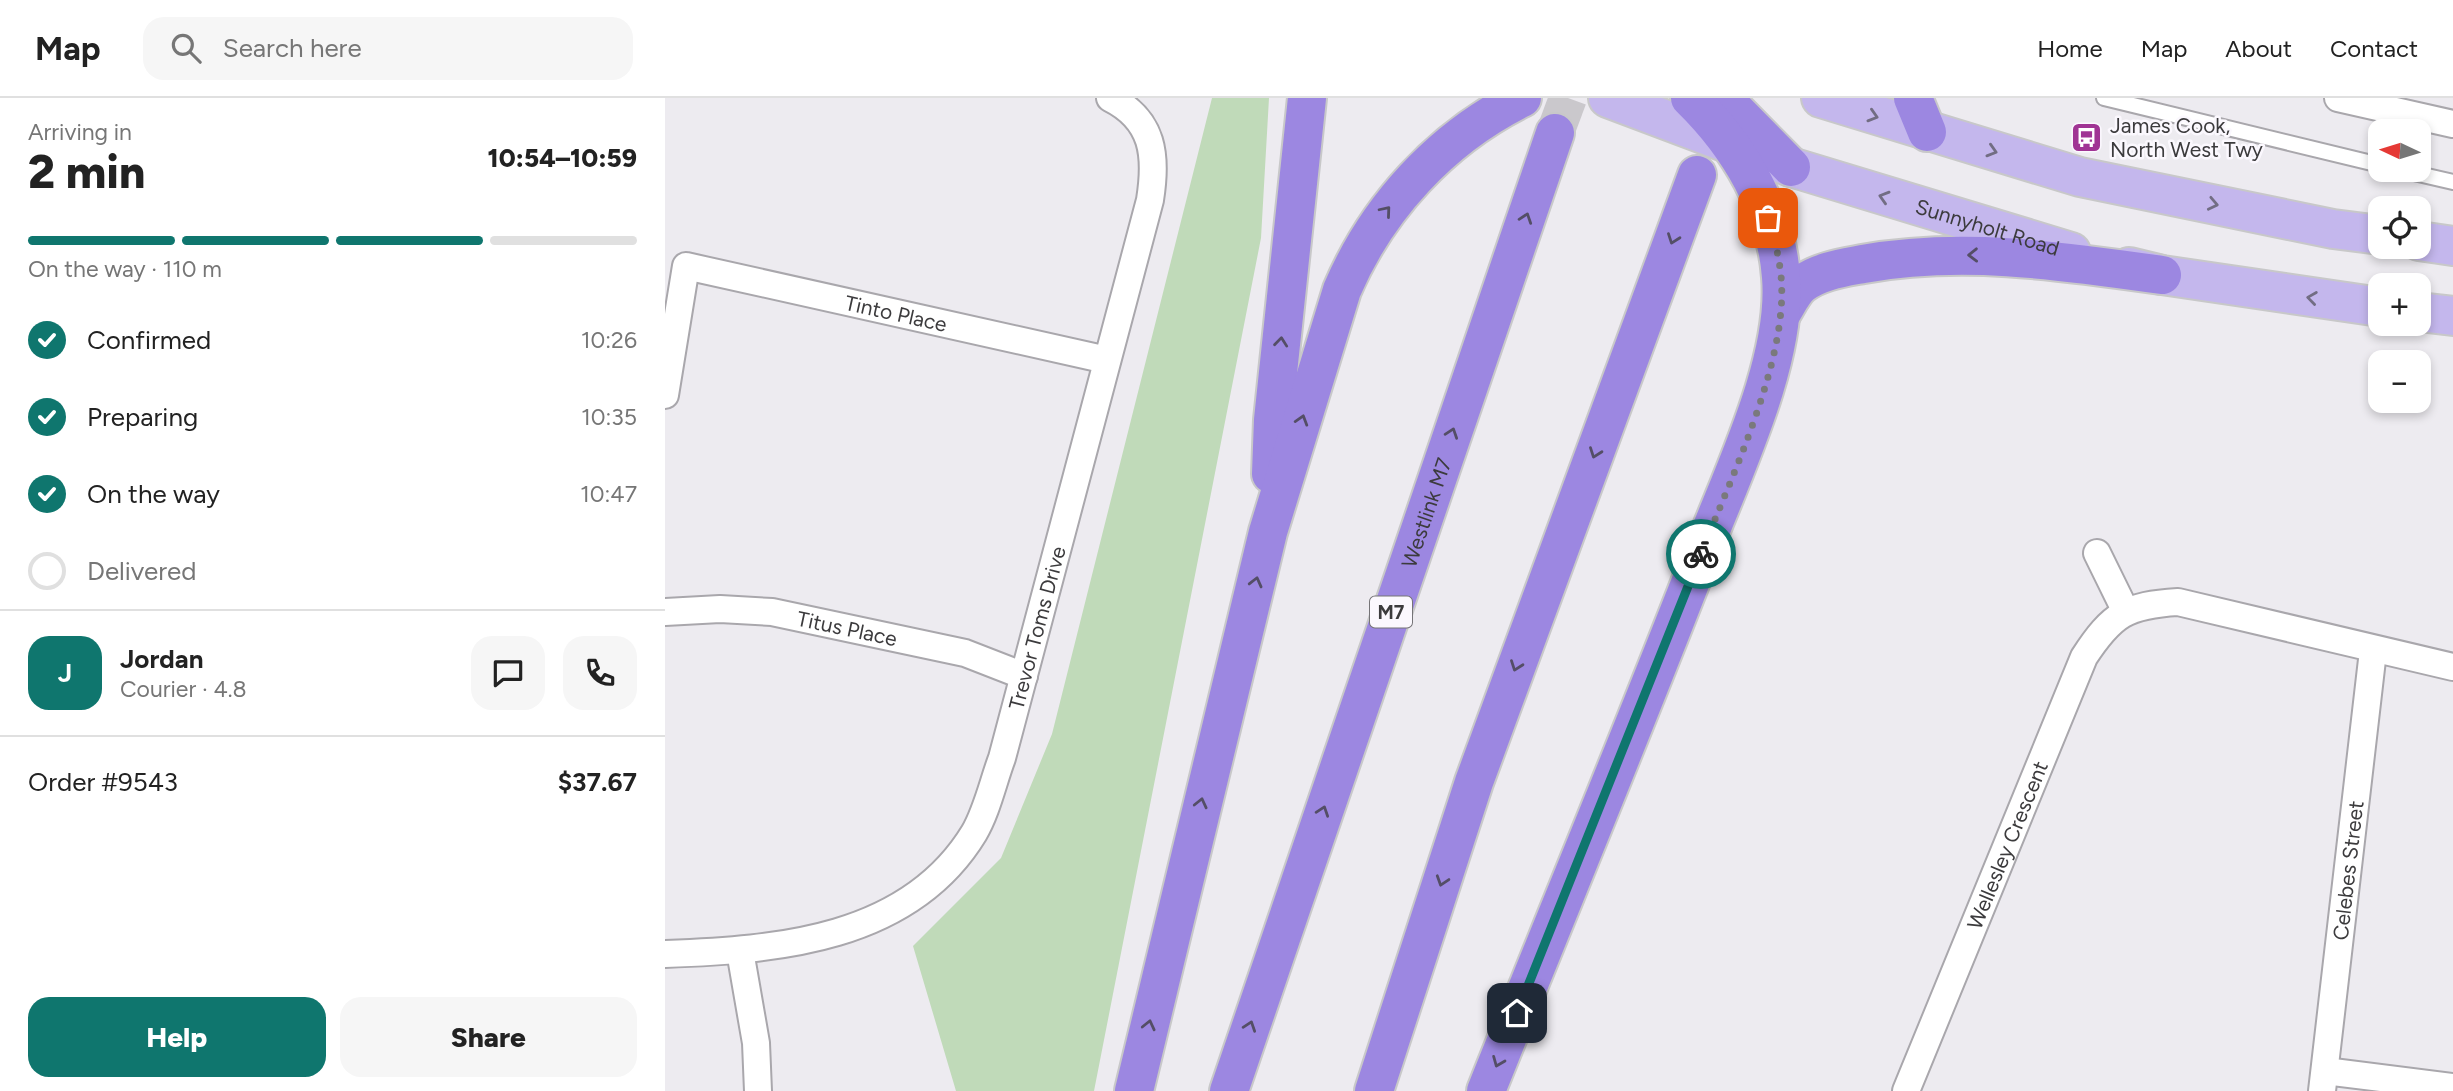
<!DOCTYPE html>
<meta charset="utf-8">
<style>
:root{--surface:#fff;--page:#f6f6f6;--text:#222;--muted:#767676;--line:#e0e0e0;--accent:#0f766e}
body{margin:0;font-family:Figtree,sans-serif;background:var(--page);color:var(--text);height:100vh;display:flex;flex-direction:column;font-size:26px;white-space:nowrap}
*{box-sizing:border-box;margin:0}
p{font-size:23px;color:var(--muted)}
.icon{flex:none;width:38px;height:38px;fill:none;stroke:currentColor;stroke-width:2;stroke-linecap:round;stroke-linejoin:round}
.map{position:relative;flex:1;overflow:hidden}
.details{display:flex;flex-direction:column;background:var(--surface);width:665px}
.details>*{flex:none}
.needle{width:46px;rotate:274deg}
.tools{position:absolute;left:1703px;top:21px;display:grid;gap:14px}
.tools a{display:grid;place-items:center;width:63px;height:63px;border-radius:14px;background:var(--surface);box-shadow:0 4px 10px #0003;font-size:35px}
.pin{position:absolute;display:grid;place-items:center;width:60px;height:60px;color:#fff;margin:-30px;border-radius:14px;box-shadow:0 4px 10px #0006}
.courier{position:absolute;display:grid;place-items:center;width:70px;height:70px;margin:-35px;border:5px solid #0f766e;border-radius:50%;background:#fff;color:#222;box-shadow:0 2px 9px #0007}
.headline em{font-style:normal;font-weight:800}
.headline div{display:flex;flex-direction:column-reverse}
.headline{display:flex;align-items:center;justify-content:space-between;height:119px;padding:0 28px}
h1{font-size:46px;font-weight:800;line-height:52px}
.bar{display:grid;grid-template-columns:repeat(4,1fr);gap:10px 7px;align-content:center;height:84px;padding:0 28px}
.bar i{height:9px;border-radius:5px;background:var(--line)}
.bar .current{background:var(--accent)}
.bar p{grid-column:span 4}
.line{display:flex;align-items:center;gap:18px;padding:0 28px;border-top:2px solid var(--line)}
.line div{flex:1}
.round{display:grid;place-items:center;flex:none;width:74px;height:74px;border-radius:21px;background:var(--page)}
ol{padding:0 28px;list-style:none}
li{display:flex;align-items:center;gap:21px;height:77px}
li p{margin-inline-start:auto}
li .icon{padding:7px;border-radius:50%;background:var(--accent);color:#fff;stroke-width:4}
li:last-child{color:var(--muted)}
li i{width:38px;height:38px;border:4px solid var(--line);border-radius:50%}
.action{display:flex;gap:14px;margin-top:auto;padding:14px 28px}
.action a{flex:1;height:80px;border-radius:21px;background:var(--accent);color:#fff;font-size:28px;font-weight:800;line-height:80px;text-align:center}
.action a+a{background:var(--page);color:var(--text)}
header{display:flex;align-items:center;gap:42px;box-sizing:border-box;height:98px;padding:0 35px;background:var(--surface);border-bottom:2px solid var(--line)}
header strong{font-size:33px}
nav{display:flex;gap:38px;margin-inline-start:auto;font-size:24px}
.search{width:490px;height:63px;background:var(--page);display:flex;align-items:center;gap:18px;box-sizing:border-box;padding:0 24px;border-radius:21px;color:var(--muted);font-size:26px}
main{display:flex;flex:1;min-height:0}
.map>svg:first-child{display:block}
</style>
<header>
<strong>Map</strong>
<div class="search"><svg class="icon" aria-label="search" viewBox="0 0 24 24"><circle cx="10" cy="10" r="6"/><path d="M15 15l6 6"/></svg>Search here</div>
<nav><a>Home</a><a>Map</a><a>About</a><a>Contact</a></nav>
</header>
<main>
<section class="details">
<div class="headline"><div><h1>2 min</h1><p>Arriving in</p></div><em>10:54–10:59</em></div>
<div class="bar"><i class="current"></i><i class="current"></i><i class="current"></i><i></i><p>On the way · 110 m</p></div>
<ol>
<li><svg class="icon" aria-label="check" viewBox="0 0 24 24"><path d="M5 12l5 5 9-10"/></svg>Confirmed<p>10:26</p></li>
<li><svg class="icon" aria-label="check" viewBox="0 0 24 24"><path d="M5 12l5 5 9-10"/></svg>Preparing<p>10:35</p></li>
<li><svg class="icon" aria-label="check" viewBox="0 0 24 24"><path d="M5 12l5 5 9-10"/></svg>On the way<p>10:47</p></li>
<li><i></i>Delivered</li>
</ol>
<div class="line" style="height:126px"><b class="round" style="background:var(--accent);color:#fff">J</b><div><b>Jordan</b><p>Courier · 4.8</p></div><a class="round"><svg class="icon" aria-label="chat" viewBox="0 0 24 24"><path d="M4 5h16v11H9l-5 4z"/></svg></a><a class="round"><svg class="icon" aria-label="phone" viewBox="0 0 24 24"><path d="M5 4h4l2 5-3 2q2 4 5 5l2-3 5 2v4C11 20 4 13 5 4z"/></svg></a></div>
<div class="line" style="height:91px"><div>Order #9543</div><b>$37.67</b></div>
<div class="action"><a>Help</a><a>Share</a></div>
</section>
<div class="map">
<svg width="1788" height="993" viewBox="0 0 1788 993">
<rect width="100%" height="100%" fill="#edebf0"/>
<path fill="#c0dab9" d="M 547,0 L 604,0 L 596,140 L 429,993 L 291,993 L 248,848 L 336,760 L 387,636 Z"/>
<g fill="none" stroke-linecap="round" stroke-linejoin="round">
<path stroke="#cac8cc" stroke-width="38" stroke-dasharray="38 19" stroke-linecap="butt" d="M 890,35 L 903,0"/>
<defs>
<g id="service">
<path d="M 1439,0 L 1715,67"/>
<path d="M 1736,72 L 1788,84"/>
</g>
<g id="minor">
<path d="M 1673,0 L 1788,26"/>
<path id="s1" d="M 0,297 L 21,168 L 442,262"/>
<path d="M 1432,455 L 1460,512"/>
<path id="s2" d="M 0,514 L 55,511 L 107,514 L 300,555 L 359,578"/>
<path d="M 75,853 L 91,945 L 93,993"/>
<path id="s3" d="M 0,856 C 112,852 244,842 309,735 C 322,713 328,684 337,660 L 485,102 C 492,58 489,22 445,0"/>
<path d="M 1660,973 L 1788,989"/>
<path id="s4" d="M 1241,993 L 1419,559 C 1447,516 1462,507 1513,504 L 1788,569"/>
<path id="s5" d="M 1657,993 L 1708,553"/>
</g>
<g id="primary">
<path id="s6" d="M 943,0 L 1126,69 L 1406,154"/>
<path d="M 1156,0 L 1415,79 L 1668,131 L 1715,137"/>
<path d="M 1754,143 L 1788,148"/>
<path d="M 1464,169 L 1497,177 L 1715,209"/>
<path d="M 1754,214 L 1788,218"/>
</g>
<g id="motorway">
<path d="M 1058,0 L 1126,69"/>
<path d="M 1248,0 L 1262,34"/>
<path d="M 1116,216 C 1122,207 1128,193 1137,186 C 1155,173 1177,170 1198,166 C 1298,148 1397,163 1497,177"/>
<path d="M 606,376 L 608,322 L 642,0"/>
<path d="M 469,993 L 603,434 L 677,192 C 712,110 776,40 857,0"/>
<path id="s7" d="M 564,993 L 890,35"/>
<path d="M 709,993 L 809,684 L 1032,77"/>
<path d="M 821,993 C 893,813 968,633 1038,452 C 1068,374 1123,262 1116,179 C 1111,110 1074,48 1025,0"/>
</g>
</defs>
<use href="#service" stroke="#a9a7ac" stroke-width="18"/>
<use href="#minor" stroke="#a9a7ac" stroke-width="30"/>
<use href="#primary" stroke="#c8c8c9" stroke-width="42"/>
<use href="#motorway" stroke="#c8c8c9" stroke-width="42"/>
<use href="#service" stroke="#fff" stroke-width="14"/>
<use href="#minor" stroke="#fff" stroke-width="26"/>
<use href="#primary" stroke="#c4b7ed" stroke-width="38"/>
<use href="#motorway" stroke="#9c87e1" stroke-width="38"/>
</g>
<defs><path id="oneway-chevron" d="M-2-3.5L2.5 0L-2 3.5" fill="none" stroke-width="1.6" stroke-linecap="round" stroke-linejoin="round" transform="scale(1.75)"/></defs>
<g stroke="#726d83">
<use href="#oneway-chevron" transform="translate(1208 18) rotate(17)"/>
<use href="#oneway-chevron" transform="translate(1327 53) rotate(17)"/>
<use href="#oneway-chevron" transform="translate(1219 99) rotate(-163)"/>
<use href="#oneway-chevron" transform="translate(1548 106) rotate(12)"/>
<use href="#oneway-chevron" transform="translate(1647 200) rotate(-172)"/>
</g>
<g stroke="#544e66">
<use href="#oneway-chevron" transform="translate(721 113) rotate(-50)"/>
<use href="#oneway-chevron" transform="translate(861 120) rotate(-71)"/>
<use href="#oneway-chevron" transform="translate(1008 141) rotate(110)"/>
<use href="#oneway-chevron" transform="translate(1308 157) rotate(179)"/>
<use href="#oneway-chevron" transform="translate(616 244) rotate(-84)"/>
<use href="#oneway-chevron" transform="translate(637 322) rotate(-73)"/>
<use href="#oneway-chevron" transform="translate(787 335) rotate(-71)"/>
<use href="#oneway-chevron" transform="translate(930 355) rotate(110)"/>
<use href="#oneway-chevron" transform="translate(591 484) rotate(-76)"/>
<use href="#oneway-chevron" transform="translate(851 568) rotate(110)"/>
<use href="#oneway-chevron" transform="translate(536 705) rotate(-77)"/>
<use href="#oneway-chevron" transform="translate(658 713) rotate(-71)"/>
<use href="#oneway-chevron" transform="translate(777 783) rotate(108)"/>
<use href="#oneway-chevron" transform="translate(484 927) rotate(-77)"/>
<use href="#oneway-chevron" transform="translate(585 928) rotate(-71)"/>
<use href="#oneway-chevron" transform="translate(833 964) rotate(112)"/>
</g>
<g fill="none" stroke-linecap="round" stroke-linejoin="round">
<path stroke="#7a797c" stroke-width="7" stroke-dasharray="0 12.6" d="M 1036,456 C 1066,379 1124,261 1116,178 C 1114,158 1109,139 1103,120"/>
<path stroke="#0f766e" stroke-width="9" d="M 852,915 L 1036,456"/>
</g>
<defs>
<symbol id="bus-square" viewBox="-11 -11 22 22"><rect x="-9" y="-9" width="18" height="18" rx="4" fill="#a03494" stroke="#fbf8fe"/><path d="M-5-6H5V4H4V6H2V4H-2V6H-4V4H-5ZM-3.5-4V0h7V-4ZM-3.5 1.2v1.5H-2V1.2ZM2 1.2v1.5H3.5V1.2Z" fill="#fff"/></symbol>
</defs>
<g fill-rule="evenodd">
<use href="#bus-square" x="1404" y="22" width="35" height="35"/>
</g>
<g text-anchor="middle" dominant-baseline="central" stroke-width="5" stroke-linejoin="round" paint-order="stroke">
<rect fill="#fbf8fe" stroke="#757477" stroke-width="2" x="705" y="498.5" width="42" height="31" rx="5"/>
<g font-size="19" font-weight="bold" fill="#3c3b3d">
<text x="726" y="514">M7</text>
</g>
<g font-size="21" fill="#3c3b3d" stroke="#fbf8fe" text-anchor="start">
<text x="1445" y="27">James Cook,<tspan x="1445" dy="24">North West Twy</tspan></text>
</g>
<g font-size="21" fill="#3c3b3d" stroke="#fbf8fe">
<text stroke="none"><textPath href="#s6" startOffset="401">Sunnyholt Road</textPath></text>
<text stroke="none"><textPath href="#s1" startOffset="346">Tinto Place</textPath></text>
<text stroke="none"><textPath href="#s7" startOffset="611">Westlink M7</textPath></text>
<text stroke="none"><textPath href="#s3" startOffset="562">Trevor Toms Drive</textPath></text>
<text stroke="none"><textPath href="#s2" startOffset="184">Titus Place</textPath></text>
<text stroke="none"><textPath href="#s4" startOffset="266">Wellesley Crescent</textPath></text>
<text stroke="none"><textPath href="#s5" startOffset="222">Celebes Street</textPath></text>
</g>
</g>
</svg>
<div class="tools">
<a><svg class="needle" viewBox="-14 -14 28 28"><path d="M0-13l5 13h-10z" fill="#e53935"/><path d="M0 13l5-13h-10z" fill="#767676"/></svg></a>
<a><svg class="icon" aria-label="locate" viewBox="0 0 24 24"><circle cx="12" cy="12" r="6"/><path d="M12 2v4M12 18v4M2 12h4M18 12h4"/></svg></a>
<a>+</a>
<a>−</a>
</div>
<div class="pin" style="left:1103px;top:120px;background:#ea580c"><svg class="icon" aria-label="bag" viewBox="0 0 24 24"><path d="M5 8h14l-1 12H6zM9 8a3 3 0 0 1 6 0"/></svg></div>
<div class="pin" style="left:852px;top:915px;background:#1f2937"><svg class="icon" aria-label="home" viewBox="0 0 24 24"><path d="M3 11l9-7 9 7M6 9v11h12V9"/></svg></div>
<div class="courier" style="left:1036px;top:456px"><svg class="icon" aria-label="bike" viewBox="0 0 24 24"><circle cx="6" cy="16" r="4"/><circle cx="18" cy="16" r="4"/><path d="M6 16l4-8h5l3 8M10 8l3 8H6M13 5h3"/></svg></div>
</div>
</main>
